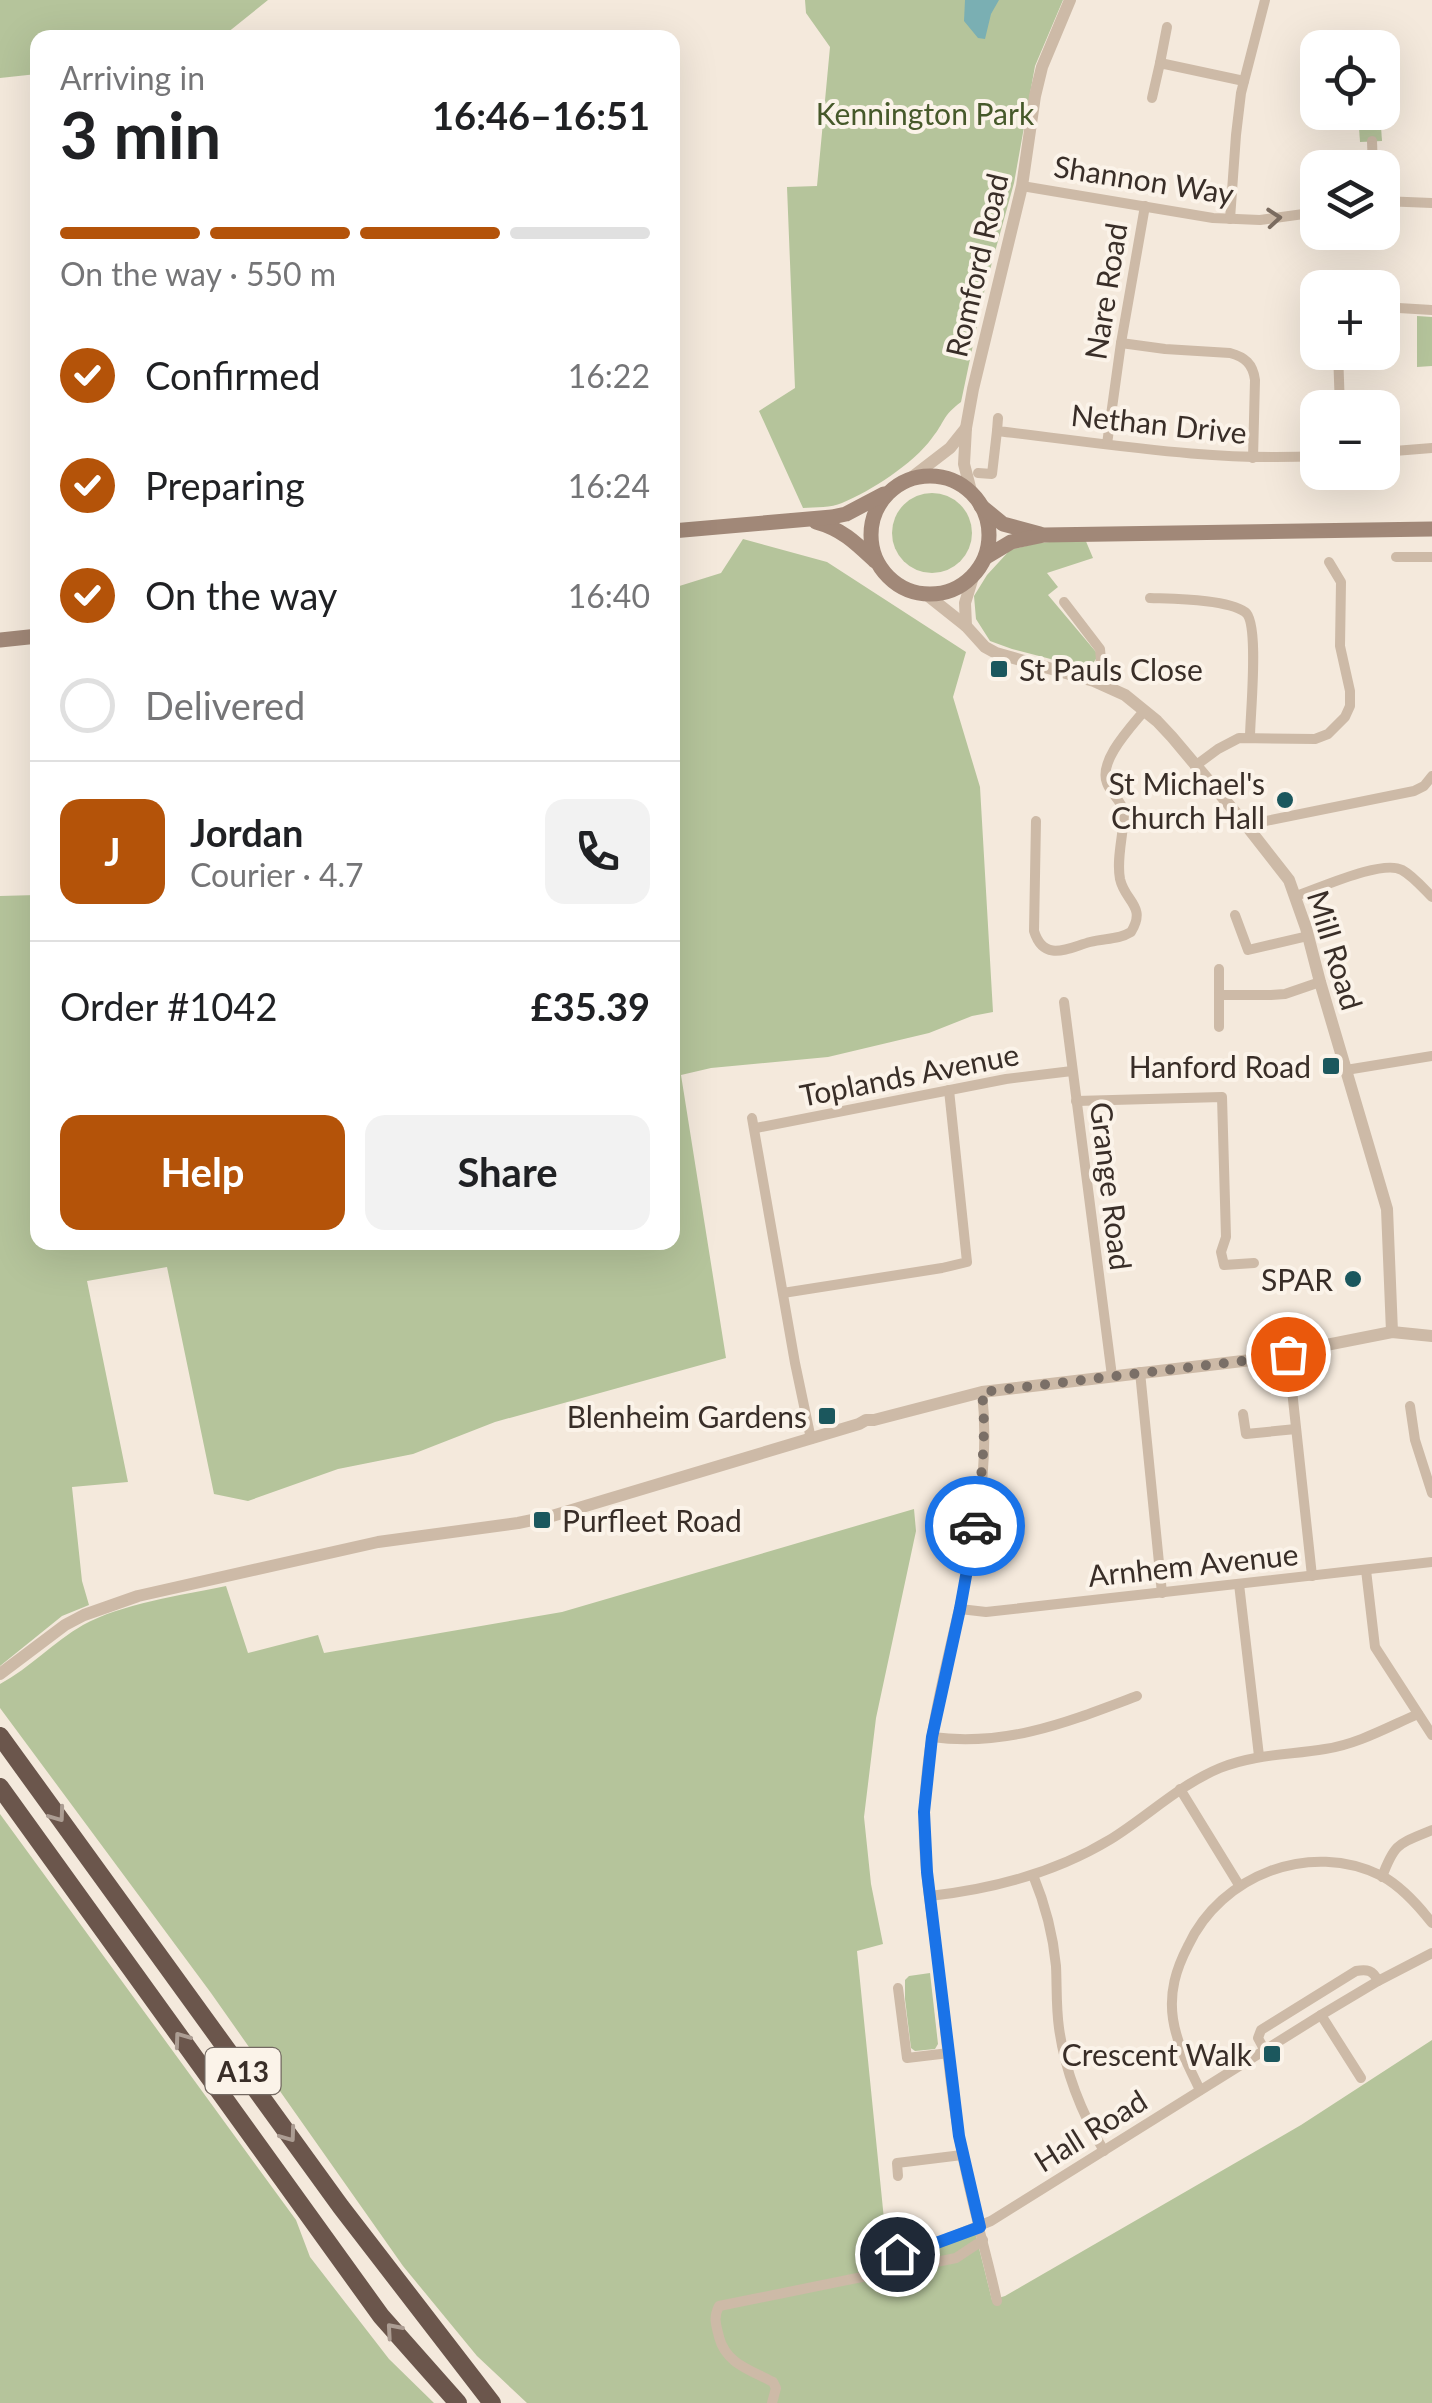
<!DOCTYPE html>
<meta charset="utf-8">
<style>
:root{--surface:#fff;--page:#f2f2f2;--text:#202124;--muted:#757577;--line:#e0e0e0;--accent:#b45309}
body{margin:0;font-family:Lato,sans-serif;background:var(--page);color:var(--text);height:100vh;display:flex;flex-direction:column;font-size:38px;white-space:nowrap}
*{box-sizing:border-box;margin:0}
p{font-size:32px;color:var(--muted)}
.icon{flex:none;width:55px;height:55px;fill:none;stroke:currentColor;stroke-width:2;stroke-linecap:round;stroke-linejoin:round}
.map{position:relative;flex:1;overflow:hidden}
.panel{position:absolute;left:30px;top:30px;width:650px;height:1220px;display:flex;flex-direction:column;background:var(--surface);border-radius:20px;box-shadow:0 10px 40px #0002}
.panel>*{flex:none}
.tools{position:absolute;left:1300px;top:30px;display:grid;gap:20px}
.tools a{display:grid;place-items:center;width:100px;height:100px;border-radius:20px;background:var(--surface);box-shadow:0 10px 40px #0002;font-size:50px}
.pin{position:absolute;display:grid;place-items:center;width:85px;height:85px;color:#fff;margin:-42px;border:5px solid #fff;border-radius:50%;box-shadow:0 2px 10px #0007}
.courier{position:absolute;display:grid;place-items:center;width:100px;height:100px;margin:-50px;border:8px solid #1a73e8;border-radius:50%;background:#fff;color:#222;box-shadow:0 2px 12px #0007}
.headline em{font-style:normal;font-weight:700}
.headline div{display:flex;flex-direction:column-reverse}
.headline{display:flex;align-items:center;justify-content:space-between;height:170px;padding:0 30px}
h1{font-size:65px;font-weight:700;line-height:75px}
.bar{display:grid;grid-template-columns:repeat(4,1fr);gap:15px 10px;align-content:center;height:120px;padding:0 30px}
.bar i{height:12px;border-radius:8px;background:var(--line)}
.bar .selected{background:var(--accent)}
.bar p{grid-column:span 4}
.line{display:flex;align-items:center;gap:25px;padding:0 30px;border-top:2px solid var(--line)}
.line div{flex:1}
.round{display:grid;place-items:center;flex:none;width:105px;height:105px;border-radius:20px;background:var(--page)}
ol{padding:0 30px;list-style:none}
li{display:flex;align-items:center;gap:30px;height:110px}
li p{margin-inline-start:auto}
li .icon{padding:10px;border-radius:50%;background:var(--accent);color:#fff;stroke-width:4}
li:last-child{color:var(--muted)}
li i{width:55px;height:55px;border:5px solid var(--line);border-radius:50%}
.button{display:flex;gap:20px;margin-top:auto;padding:20px 30px}
.button a{flex:1;height:115px;border-radius:20px;background:var(--accent);color:#fff;font-size:40px;font-weight:700;line-height:115px;text-align:center}
.button a+a{background:var(--page);color:var(--text)}
.map>svg:first-child{display:block}
</style>
<div class="map">
<svg width="1432" height="2403" viewBox="0 0 1432 2403">
<rect width="100%" height="100%" fill="#f4e9dc"/>
<g fill="#b5c49b">
<path d="M 0,0 L 268,0 L 222,37 L 38,38 L 37,74 L 0,78 Z"/>
<path d="M 805,0 L 1063,0 L 1035,66 L 1014,183 L 985,288 L 961,402 C 942,416 945,422 932,438 C 913,464 871,491 842,503 C 831,508 816,507 803,508 L 759,411 L 795,388 L 787,187 L 817,186 L 830,47 L 806,13 Z"/>
<path d="M 1358,113 L 1380,113 L 1382,141 L 1360,142 Z"/>
<path d="M 1417,316 L 1432,317 L 1432,366 L 1417,367 Z"/>
<circle cx="932" cy="533" r="40"/>
<path d="M 743,539 L 827,562 L 966,652 L 953,697 L 980,787 L 993,1012 L 972,1016 L 929,1033 L 828,1057 L 711,1068 L 681,1075 L 726,1358 L 495,1422 L 413,1454 L 338,1469 L 248,1501 L 214,1494 L 167,1267 L 87,1281 L 128,1482 L 72,1487 L 82,1581 L 89,1605 L 62,1616 L 0,1666 L 0,896 L 37,895 L 38,1242 L 672,1242 L 673,588 L 721,573 Z"/>
<path d="M 1085,539 L 1093,558 L 1047,573 L 1058,587 L 1048,595 L 1096,652 L 1096,659 L 1089,669 L 1012,649 L 990,641 L 976,619 L 974,596 L 987,575 L 1010,550 L 1038,543 Z"/>
<path d="M 914,1509 L 916,1531 L 876,1718 L 864,1817 L 871,1884 L 883,1944 L 857,1951 L 888,2259 L 934,2249 L 975,2232 L 992,2300 L 1005,2296 L 1301,2125 L 1432,2040 L 1432,2403 L 527,2403 L 477,2356 L 403,2266 L 211,1993 L 0,1708 L 0,1684 C 30,1668 53,1642 83,1625 C 121,1604 182,1595 226,1586 L 248,1653 L 318,1635 L 324,1653 L 562,1612 Z"/>
<path d="M 0,1814 L 296,2220 L 310,2257 L 389,2359 L 434,2403 L 0,2403 Z"/>
<path d="M 930,1973 L 938,2044 L 935,2049 L 915,2051 L 911,2048 L 905,1999 L 905,1980 L 909,1976 Z"/>
</g>
<path fill="#7aafb3" d="M 965,0 L 999,0 L 991,14 L 985,39 L 978,38 L 964,21 Z"/>
<g fill="none" stroke-linecap="round" stroke-linejoin="round">
<g stroke="#cdbaa7" stroke-width="10">
<path d="M 1160,63 L 1167,27"/>
<path d="M 1152,98 L 1160,63 L 1244,81"/>
<path d="M 1372,141 L 1373,168"/>
<path d="M 1022,186 L 1213,218 L 1260,220 L 1318,212"/>
<path d="M 1382,201 L 1432,203"/>
<path d="M 1230,219 L 1236,135 L 1241,93 L 1265,0"/>
<path d="M 1382,307 L 1432,310"/>
<path d="M 1121,343 L 1165,349 L 1230,353 C 1245,357 1253,364 1255,380 L 1253,458"/>
<path d="M 1338,352 L 1340,408"/>
<path d="M 998,418 L 997,431 C 1103,443 1210,462 1318,456"/>
<path d="M 1107,444 L 1121,343 L 1145,206"/>
<path d="M 1382,452 L 1432,448"/>
<path d="M 978,473 L 992,474 L 997,431"/>
<path d="M 1396,557 L 1432,557"/>
<path d="M 1150,598 C 1173,599 1227,599 1245,612 C 1260,622 1250,715 1250,737"/>
<path d="M 1064,602 L 1100,649 L 1101,660 L 1094,681"/>
<path d="M 1195,766 L 1218,749 L 1239,738 L 1315,739 L 1328,734 L 1345,717 L 1350,706 L 1350,691 L 1340,646 L 1341,582 L 1329,562"/>
<path d="M 1036,821 L 1034,931 C 1044,963 1068,948 1090,942 C 1105,938 1118,940 1131,932 C 1147,906 1125,902 1120,879 C 1116,858 1124,833 1124,812 C 1121,800 1111,794 1107,783 C 1098,761 1131,727 1144,711"/>
<path d="M 1246,825 L 1414,791 L 1424,786 L 1432,776"/>
<path d="M 1296,896 C 1318,889 1382,859 1402,870 C 1413,876 1423,888 1432,897"/>
<path d="M 1235,915 L 1248,950 L 1308,936"/>
<path d="M 1219,969 L 1219,995"/>
<path d="M 1064,1002 L 1112,1376"/>
<path d="M 1219,1027 L 1219,995 L 1271,995 L 1285,994 L 1320,982"/>
<path d="M 1346,1070 L 1432,1056"/>
<path d="M 1076,1101 L 1222,1097 L 1226,1237 L 1221,1252 L 1224,1265 L 1254,1263"/>
<path d="M 752,1118 L 795,1363 L 811,1439"/>
<path d="M 756,1128 L 1006,1079 L 1072,1071"/>
<path d="M 783,1293 L 942,1268 L 967,1262 L 949,1090"/>
<path d="M 1288,1353 L 1312,1576"/>
<path d="M 1140,1372 L 1162,1593"/>
<path d="M 982,1392 C 998,1535 928,1670 924,1812 C 922,1860 931,1909 937,1956 C 945,2021 949,2088 962,2153 C 971,2203 986,2251 997,2301"/>
<path d="M 1410,1406 L 1415,1440 L 1432,1493"/>
<path d="M 1243,1414 L 1246,1434 L 1296,1429"/>
<path d="M 1366,1570 L 1375,1647 L 1432,1735"/>
<path d="M 1239,1584 L 1259,1756"/>
<path d="M 960,1609 L 986,1612 L 1432,1562"/>
<path d="M 932,1737 C 1007,1747 1068,1722 1137,1696"/>
<path d="M 1180,1789 L 1239,1885"/>
<path d="M 1033,1875 C 1045,1904 1053,1934 1056,1966 C 1057,1986 1056,2007 1059,2028 C 1065,2072 1081,2112 1104,2151"/>
<path d="M 1382,1877 C 1395,1842 1399,1844 1432,1830"/>
<path d="M 930,1896 C 994,1889 1055,1873 1111,1839 C 1148,1816 1179,1785 1220,1768 C 1255,1754 1289,1755 1325,1749 C 1358,1744 1388,1727 1418,1714"/>
<path d="M 898,1988 L 907,2058 L 949,2053"/>
<path d="M 1321,2015 L 1361,2078"/>
<path d="M 1265,2051 L 1258,2038 L 1261,2030 L 1356,1971 C 1367,1969 1373,1970 1378,1981"/>
<path d="M 1200,2090 C 1189,2067 1177,2045 1173,2019 C 1169,1992 1176,1969 1188,1946 C 1221,1875 1310,1840 1382,1876 C 1402,1887 1418,1905 1432,1923"/>
<path d="M 898,2176 L 897,2163 L 962,2155"/>
<path d="M 897,2254 L 931,2245 L 991,2221 L 1321,2015 L 1378,1981 L 1432,1953"/>
<path d="M 772,2403 L 776,2388 L 773,2382 C 751,2370 726,2364 719,2337 C 716,2324 713,2318 719,2306 L 956,2258 L 983,2240"/>
</g>
<g stroke="#cdbaa7" stroke-width="12">
<path d="M 911,478 L 950,448 L 966,428"/>
<path d="M 971,491 L 964,464 L 966,428 L 973,389 L 1022,186 L 1035,96 L 1042,67 L 1070,0"/>
<path d="M 927,595 L 966,626 L 985,647 L 996,653 L 1094,681 L 1125,695 L 1157,721 L 1172,737 L 1246,825 L 1289,880 L 1306,928 L 1320,982 L 1387,1209 L 1392,1332"/>
<path d="M 966,626 L 965,603 L 973,577"/>
<path d="M 0,1674 L 65,1625 L 84,1615 L 138,1596 L 378,1542 L 518,1523 L 552,1516 L 859,1424 L 866,1420 L 874,1420 L 982,1392 L 1251,1360 L 1392,1332 L 1432,1336"/>
</g>
<g stroke="#a18878" stroke-width="15">
<circle cx="930" cy="535" r="59"/>
<path d="M 981,506 L 1003,524 L 1040,534"/>
<path d="M 816,522 C 842,529 856,543 875,561"/>
<path d="M 672,531 L 832,517 L 846,514 L 884,494"/>
<path d="M 986,557 L 1011,542 L 1044,535 L 1432,529"/>
<path d="M 0,640 L 38,636"/>
</g>
<g stroke="#6b564c" stroke-width="18">
<path d="M 0,1736 L 341,2207 L 492,2403"/>
<path d="M 0,1787 L 381,2316 L 458,2403"/>
</g>
</g>
<defs><path id="oneway-chevron" d="M-2-3.5L2.5 0L-2 3.5" fill="none" stroke-width="1.6" stroke-linecap="round" stroke-linejoin="round" transform="scale(2.5)"/></defs>
<use stroke="#7c6d61" href="#oneway-chevron" transform="translate(1274 218) rotate(-5)"/>
<g stroke="#ac9d93">
<use href="#oneway-chevron" transform="translate(58 1815) rotate(54)"/>
<use href="#oneway-chevron" transform="translate(181 2039) rotate(-126)"/>
<use href="#oneway-chevron" transform="translate(289 2135) rotate(54)"/>
<use href="#oneway-chevron" transform="translate(393 2330) rotate(-131)"/>
</g>
<g fill="none" stroke-linecap="round" stroke-linejoin="round">
<path stroke="#7a6f67" stroke-width="10" stroke-dasharray="0 18" d="M 975,1526 C 981,1480 987,1438 982,1392 L 1251,1360 L 1288,1354"/>
<path stroke="#1a73e8" stroke-width="12" d="M 897,2254 L 931,2245 L 980,2227 L 959,2136 L 927,1872 L 924,1812 L 932,1737 L 960,1609 L 975,1526"/>
</g>
<g fill="#1b575d" stroke="#fbf3e9" stroke-width="4">
<rect x="989" y="659" width="20" height="20" rx="5"/>
<circle cx="1285" cy="800" r="10"/>
<rect x="1321" y="1056" width="20" height="20" rx="5"/>
<circle cx="1353" cy="1279" r="10"/>
<rect x="817" y="1406" width="20" height="20" rx="5"/>
<rect x="532" y="1510" width="20" height="20" rx="5"/>
<rect x="1262" y="2044" width="20" height="20" rx="5"/>
</g>
<g text-anchor="middle" dominant-baseline="central" stroke-width="8" stroke-linejoin="round" paint-order="stroke">
<rect fill="#fbf3e9" stroke="#736962" stroke-width="2.5" x="205.5" y="2048" width="75" height="46" rx="8"/>
<g font-size="28" font-weight="bold" fill="#392e28">
<text x="243" y="2071">A13</text>
</g>
<g font-size="30" fill="#46592a" stroke="#fbf3e9">
<text x="925" y="113">Kennington Park</text>
</g>
<g font-size="30" fill="#392e28" stroke="#fbf3e9">
<text transform="translate(1144 179) rotate(9)">Shannon Way</text>
<text transform="translate(976 265) rotate(-77)">Romford Road</text>
<text transform="translate(1105 291) rotate(-81)">Nare Road</text>
<text transform="translate(1159 423) rotate(6)">Nethan Drive</text>
<text transform="translate(1336 950) rotate(73)">Mill Road</text>
<text transform="translate(909 1074) rotate(-11)">Toplands Avenue</text>
<text transform="translate(1112 1186) rotate(83)">Grange Road</text>
<text transform="translate(1193 1564) rotate(-6)">Arnhem Avenue</text>
<text transform="translate(1090 2130) rotate(-32)">Hall Road</text>
</g>
<g font-size="30" fill="#392e28" stroke="#fbf3e9" text-anchor="end">
<text x="1019" y="669" text-anchor="start">St Pauls Close</text>
<text x="1265" y="783">St Michael's<tspan x="1265" dy="34">Church Hall</tspan></text>
<text x="1311" y="1066">Hanford Road</text>
<text x="1333" y="1279">SPAR</text>
<text x="807" y="1416">Blenheim Gardens</text>
<text x="562" y="1520" text-anchor="start">Purfleet Road</text>
<text x="1252" y="2054">Crescent Walk</text>
</g>
</g>
</svg>
<div class="tools">
<a><svg class="icon" aria-label="locate" viewBox="0 0 24 24"><circle cx="12" cy="12" r="6"/><path d="M12 2v4M12 18v4M2 12h4M18 12h4"/></svg></a>
<a><svg class="icon" aria-label="layers" viewBox="0 0 24 24"><path d="M12 4l9 5-9 5-9-5zM3 14l9 5 9-5"/></svg></a>
<a>+</a>
<a>−</a>
</div>
<div class="pin" style="left:1288px;top:1354px;background:#ea580c"><svg class="icon" aria-label="bag" viewBox="0 0 24 24"><path d="M5 8h14l-1 12H6zM9 8a3 3 0 0 1 6 0"/></svg></div>
<div class="pin" style="left:897px;top:2254px;background:#1f2937"><svg class="icon" aria-label="home" viewBox="0 0 24 24"><path d="M3 11l9-7 9 7M6 9v11h12V9"/></svg></div>
<div class="courier" style="left:975px;top:1526px"><svg class="icon" aria-label="car" viewBox="0 0 24 24"><path d="M5 17H2v-5l4-1 3-4h7l3 4 3 1v5h-3M9 17h6M6 11h13"/><circle cx="7" cy="17" r="2"/><circle cx="17" cy="17" r="2"/></svg></div>
<section class="panel">
<div class="headline"><div><h1>3 min</h1><p>Arriving in</p></div><em>16:46–16:51</em></div>
<div class="bar"><i class="selected"></i><i class="selected"></i><i class="selected"></i><i></i><p>On the way · 550 m</p></div>
<ol>
<li><svg class="icon" aria-label="check" viewBox="0 0 24 24"><path d="M5 12l5 5 9-10"/></svg>Confirmed<p>16:22</p></li>
<li><svg class="icon" aria-label="check" viewBox="0 0 24 24"><path d="M5 12l5 5 9-10"/></svg>Preparing<p>16:24</p></li>
<li><svg class="icon" aria-label="check" viewBox="0 0 24 24"><path d="M5 12l5 5 9-10"/></svg>On the way<p>16:40</p></li>
<li><i></i>Delivered</li>
</ol>
<div class="line" style="height:180px"><b class="round" style="background:var(--accent);color:#fff">J</b><div><b>Jordan</b><p>Courier · 4.7</p></div><a class="round"><svg class="icon" aria-label="phone" viewBox="0 0 24 24"><path d="M5 4h4l2 5-3 2q2 4 5 5l2-3 5 2v4C11 20 4 13 5 4z"/></svg></a></div>
<div class="line" style="height:130px"><div>Order #1042</div><b>£35.39</b></div>
<div class="button"><a>Help</a><a>Share</a></div>
</section>
</div>
